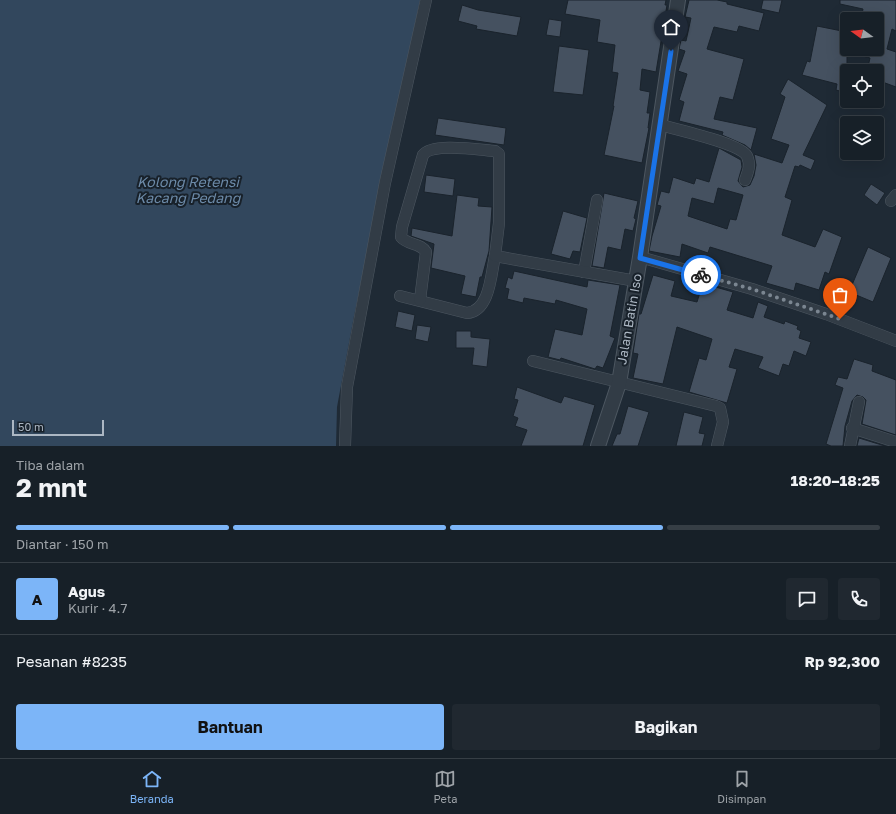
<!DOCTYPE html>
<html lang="id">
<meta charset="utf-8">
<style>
:root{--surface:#172028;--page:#202830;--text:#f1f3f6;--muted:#9ea3a8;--line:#363e45;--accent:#7cb5f8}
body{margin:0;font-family:"Golos Text",sans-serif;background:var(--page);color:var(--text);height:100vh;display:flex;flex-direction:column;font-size:15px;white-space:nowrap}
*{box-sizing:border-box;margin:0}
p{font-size:13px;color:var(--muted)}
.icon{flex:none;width:22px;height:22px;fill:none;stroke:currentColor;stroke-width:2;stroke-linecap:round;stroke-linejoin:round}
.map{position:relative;height:446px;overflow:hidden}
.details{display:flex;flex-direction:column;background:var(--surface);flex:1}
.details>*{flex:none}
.needle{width:26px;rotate:285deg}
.tools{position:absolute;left:840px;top:12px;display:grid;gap:8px}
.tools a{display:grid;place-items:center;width:44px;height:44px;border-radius:4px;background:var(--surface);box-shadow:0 4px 16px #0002,0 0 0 1px var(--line);font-size:20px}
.scale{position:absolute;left:12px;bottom:10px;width:92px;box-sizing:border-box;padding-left:4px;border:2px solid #acb7c3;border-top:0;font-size:11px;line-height:14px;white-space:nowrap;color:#acb7c3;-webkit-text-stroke:3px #18212a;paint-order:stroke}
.pin{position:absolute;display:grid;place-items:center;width:34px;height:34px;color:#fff;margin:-41px -17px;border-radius:50% 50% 50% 0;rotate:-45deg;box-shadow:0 0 4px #0007}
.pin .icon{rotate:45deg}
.courier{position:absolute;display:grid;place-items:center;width:40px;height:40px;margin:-20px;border:3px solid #1a73e8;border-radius:50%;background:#fff;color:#222;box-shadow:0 1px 5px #0007}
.overview em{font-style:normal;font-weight:700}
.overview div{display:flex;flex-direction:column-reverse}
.overview{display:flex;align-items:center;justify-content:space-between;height:68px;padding:0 16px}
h1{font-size:26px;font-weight:700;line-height:30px}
.bar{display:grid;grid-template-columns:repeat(4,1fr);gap:6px 4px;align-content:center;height:48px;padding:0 16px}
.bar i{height:5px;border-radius:3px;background:var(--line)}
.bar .on{background:var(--accent)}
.bar p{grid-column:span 4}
.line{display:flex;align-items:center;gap:10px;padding:0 16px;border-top:1px solid var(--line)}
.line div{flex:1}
.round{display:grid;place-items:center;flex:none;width:42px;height:42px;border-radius:4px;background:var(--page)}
.button{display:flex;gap:8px;margin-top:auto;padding:8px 16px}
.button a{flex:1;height:46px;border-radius:4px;background:var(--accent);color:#111;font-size:16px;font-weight:700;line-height:46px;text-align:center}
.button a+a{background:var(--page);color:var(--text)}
.dock{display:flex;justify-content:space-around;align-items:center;height:56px;border-top:1px solid var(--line);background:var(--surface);font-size:11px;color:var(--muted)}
.dock a{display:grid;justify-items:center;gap:2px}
.dock .on{color:var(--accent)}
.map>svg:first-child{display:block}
</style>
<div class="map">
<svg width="896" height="446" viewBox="0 0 896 446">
<rect width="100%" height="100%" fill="#1f2a35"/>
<path fill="#32475d" d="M 0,0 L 420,0 L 354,316 L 337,407 L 336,446 L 0,446 Z"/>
<g fill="#455160" stroke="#1a232c" fill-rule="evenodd">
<path d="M 568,0 L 666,0 L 665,5 L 667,5 L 656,72 L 642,69 L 640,90 L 650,92 L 647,113 L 650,113 L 648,128 L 649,128 L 642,163 L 604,155 L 614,106 L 613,106 L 618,73 L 612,72 L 615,45 L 597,42 L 600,20 L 565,14 Z"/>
<path d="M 689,0 L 717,0 L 727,2 L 727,4 L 764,13 L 759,31 L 739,26 L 737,32 L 714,27 L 707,49 L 744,59 L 733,100 L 720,97 L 714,119 L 757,128 L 751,150 L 745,145 L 722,135 L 723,132 L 679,121 L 684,102 L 679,100 L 687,74 L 678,71 L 685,51 L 679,49 L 681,40 L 686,41 L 691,18 L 685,17 Z"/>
<path d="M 763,0 L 782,0 L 779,13 L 761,9 Z"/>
<path d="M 840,0 L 896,0 L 896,31 L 892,29 L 887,49 L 896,52 L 896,87 L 877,80 L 877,71 L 867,71 L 870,58 L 848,52 L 848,49 L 877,49 L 877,36 L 880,36 L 882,27 L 877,25 L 877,19 L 861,19 L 863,9 L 840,4 Z"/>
<path d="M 462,5 L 478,10 L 521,17 L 517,36 L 476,29 L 477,26 L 458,21 Z"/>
<path d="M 549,19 L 562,21 L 560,37 L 546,35 Z"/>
<path d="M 817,26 L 847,32 L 847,93 L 836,90 L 837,84 L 802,75 L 807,61 L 810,62 Z"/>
<path d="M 559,46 L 589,50 L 583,95 L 553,92 Z"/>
<path d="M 788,79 L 827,105 L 803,155 L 815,160 L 811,170 L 800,165 L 799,167 L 795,166 L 785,197 L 792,200 L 782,235 L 815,247 L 823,229 L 842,237 L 829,274 L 825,272 L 819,290 L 796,283 L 794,291 L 766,283 L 772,266 L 710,247 L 708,253 L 682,244 L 680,257 L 649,251 L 652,236 L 661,206 L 657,205 L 661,191 L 669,193 L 673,177 L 694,184 L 696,178 L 709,182 L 719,148 L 741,160 L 742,167 L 738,181 L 743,187 L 750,185 L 754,176 L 756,165 L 754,154 L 782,163 L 789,145 L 771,139 L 785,97 L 780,94 ZM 718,188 L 743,195 L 736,220 L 730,219 L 727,229 L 688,216 L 692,198 L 714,204 Z"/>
<path d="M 438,118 L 506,128 L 504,145 L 435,135 Z"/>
<path d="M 426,175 L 455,179 L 453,196 L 424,192 Z"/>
<path d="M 871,184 L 885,193 L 877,205 L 864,195 Z"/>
<path d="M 604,193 L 638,201 L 634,218 L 636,219 L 633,231 L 625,229 L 621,250 L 608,247 L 604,268 L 592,266 Z"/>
<path d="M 457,195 L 479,198 L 478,206 L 492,207 L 489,251 L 482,277 L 480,277 L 476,297 L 461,294 L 465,276 L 431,268 L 434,244 L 411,236 L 412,228 L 452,236 Z"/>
<path d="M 563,211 L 587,218 L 580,252 L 573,251 L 570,259 L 551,254 Z"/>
<path d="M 868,247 L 891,258 L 873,302 L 849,292 Z"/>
<path d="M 514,271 L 587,287 L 588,280 L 620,285 L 610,336 L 615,338 L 603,368 L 597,366 L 595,369 L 561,358 L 560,360 L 548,357 L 555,329 L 582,335 L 587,309 L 556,300 L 555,304 L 524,298 L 523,303 L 507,299 L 509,289 L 505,288 L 508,277 L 512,279 Z"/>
<path d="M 653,275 L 675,281 L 671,296 L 697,302 L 701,289 L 710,292 L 712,286 L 733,292 L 727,310 L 753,318 L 758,302 L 768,306 L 764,317 L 784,324 L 785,321 L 798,326 L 797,329 L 801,331 L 799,338 L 811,342 L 806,356 L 794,351 L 789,366 L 783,364 L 779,376 L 758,368 L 763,357 L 735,349 L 729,367 L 737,369 L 727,403 L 689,392 L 699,358 L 706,360 L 712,339 L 677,327 L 663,384 L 633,378 L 638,354 L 633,353 L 639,314 L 641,314 Z"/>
<path d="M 398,311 L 415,315 L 412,331 L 395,327 Z"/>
<path d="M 417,325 L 431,327 L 428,342 L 415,339 Z"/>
<path d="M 456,331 L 471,331 L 471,337 L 490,339 L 487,367 L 472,365 L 474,348 L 456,348 Z"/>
<path d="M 854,359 L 873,365 L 872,371 L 896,380 L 896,435 L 862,424 L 866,400 L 863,397 L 857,395 L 852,401 L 845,426 L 843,446 L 831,446 L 826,444 L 843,388 L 835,385 L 838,377 L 847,379 Z"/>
<path d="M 517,387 L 561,403 L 564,396 L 595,405 L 583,446 L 521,446 L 527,430 L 515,426 L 518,418 L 513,416 L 518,400 L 514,399 Z"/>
<path d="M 628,406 L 649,412 L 638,446 L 612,446 L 617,434 L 620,434 Z"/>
<path d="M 684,412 L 703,417 L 699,433 L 705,434 L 702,446 L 676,446 Z"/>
<path d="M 859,438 L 885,446 L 857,446 Z"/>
</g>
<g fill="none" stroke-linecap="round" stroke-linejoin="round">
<defs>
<g id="minor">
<path d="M 661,125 C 677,130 740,143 747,156 C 751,165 748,172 745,180"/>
<path d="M 891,201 L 896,195"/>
<path d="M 640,257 L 752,289 L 826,314 L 896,341"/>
<path d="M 584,272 L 597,200"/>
<path d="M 400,296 L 467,313 C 490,311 491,274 495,256"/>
<path d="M 420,300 L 426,252 C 421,243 407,245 401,237 L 402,227 L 423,155 C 432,142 480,150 495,151 L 499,154 L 499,223 L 495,256 L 636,281"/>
<path d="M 533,361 L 716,406 L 720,408 L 723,422 L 717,446"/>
<path d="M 852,428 L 896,442"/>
<path d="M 345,446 L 347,387 L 385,183 L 426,0"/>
<path d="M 850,446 L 859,402"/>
</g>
<path id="tertiary" d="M 598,446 L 619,383 L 640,257 L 678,0"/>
</defs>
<use href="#minor" stroke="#4d5761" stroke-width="12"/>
<use href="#tertiary" stroke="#4d5761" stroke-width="16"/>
<use href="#minor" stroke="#323c46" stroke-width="11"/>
<use href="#tertiary" stroke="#323c46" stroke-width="14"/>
</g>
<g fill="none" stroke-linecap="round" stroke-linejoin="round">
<path stroke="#7b8691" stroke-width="4" stroke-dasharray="0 7.2" d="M 701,275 L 752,289 L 840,319"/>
<path stroke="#1a73e8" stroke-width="5" d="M 671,51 L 640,258 L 701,275"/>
</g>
<g text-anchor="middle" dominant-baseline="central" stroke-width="4" stroke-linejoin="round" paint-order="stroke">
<g font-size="13" fill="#acb7c3" stroke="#18212a">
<text transform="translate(629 319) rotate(-80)">Jalan Batin Iso</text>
</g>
<g font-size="14" font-style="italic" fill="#6c8aa8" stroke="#18212a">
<text x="188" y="181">Kolong Retensi<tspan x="188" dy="16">Kacang Pedang</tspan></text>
</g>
</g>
</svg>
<div class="tools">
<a><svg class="needle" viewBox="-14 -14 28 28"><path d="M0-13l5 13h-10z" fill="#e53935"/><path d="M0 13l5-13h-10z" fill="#9ea3a8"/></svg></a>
<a><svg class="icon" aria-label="locate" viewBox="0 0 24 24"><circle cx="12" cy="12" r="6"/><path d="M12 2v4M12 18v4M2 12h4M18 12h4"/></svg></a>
<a><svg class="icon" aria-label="layers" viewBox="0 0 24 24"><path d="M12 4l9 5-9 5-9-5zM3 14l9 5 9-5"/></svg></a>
</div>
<div class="scale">50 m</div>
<div class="pin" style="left:840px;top:319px;background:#ea580c"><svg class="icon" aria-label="bag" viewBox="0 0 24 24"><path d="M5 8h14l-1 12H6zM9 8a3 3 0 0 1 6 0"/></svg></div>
<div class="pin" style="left:671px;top:51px;background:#1f2937"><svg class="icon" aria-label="home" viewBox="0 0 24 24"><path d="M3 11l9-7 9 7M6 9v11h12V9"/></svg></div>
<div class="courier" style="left:701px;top:275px"><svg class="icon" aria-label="bike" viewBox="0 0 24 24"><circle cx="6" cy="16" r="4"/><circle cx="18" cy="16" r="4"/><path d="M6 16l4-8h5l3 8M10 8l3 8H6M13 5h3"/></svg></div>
</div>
<section class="details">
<div class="overview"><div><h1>2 mnt</h1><p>Tiba dalam</p></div><em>18:20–18:25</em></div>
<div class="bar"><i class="on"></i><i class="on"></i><i class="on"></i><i></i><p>Diantar · 150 m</p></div>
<div class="line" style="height:72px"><b class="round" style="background:var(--accent);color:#111">A</b><div><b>Agus</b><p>Kurir · 4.7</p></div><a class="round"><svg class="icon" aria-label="chat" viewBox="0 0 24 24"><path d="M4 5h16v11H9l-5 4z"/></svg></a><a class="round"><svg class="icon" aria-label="phone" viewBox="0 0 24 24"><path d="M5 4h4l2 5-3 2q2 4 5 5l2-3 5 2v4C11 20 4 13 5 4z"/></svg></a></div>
<div class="line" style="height:52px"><div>Pesanan #8235</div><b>Rp 92,300</b></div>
<div class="button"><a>Bantuan</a><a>Bagikan</a></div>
</section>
<nav class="dock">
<a class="on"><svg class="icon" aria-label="home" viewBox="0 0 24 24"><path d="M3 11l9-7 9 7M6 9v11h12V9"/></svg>Beranda</a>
<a><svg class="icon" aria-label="map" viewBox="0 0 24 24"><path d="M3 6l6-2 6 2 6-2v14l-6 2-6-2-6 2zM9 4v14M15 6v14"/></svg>Peta</a>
<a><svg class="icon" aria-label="saved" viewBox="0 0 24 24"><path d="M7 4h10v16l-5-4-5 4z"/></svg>Disimpan</a>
</nav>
